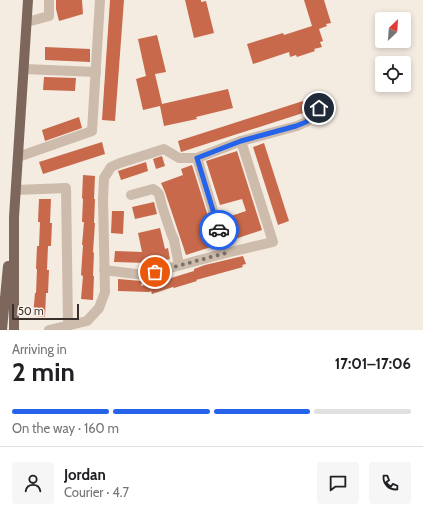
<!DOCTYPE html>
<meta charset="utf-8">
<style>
:root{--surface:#fff;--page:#f6f6f6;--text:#202124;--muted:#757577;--line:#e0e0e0;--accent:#2563eb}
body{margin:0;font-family:Cabin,sans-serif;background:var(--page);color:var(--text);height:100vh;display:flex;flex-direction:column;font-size:15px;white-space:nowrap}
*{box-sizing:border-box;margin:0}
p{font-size:13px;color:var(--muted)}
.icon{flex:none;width:22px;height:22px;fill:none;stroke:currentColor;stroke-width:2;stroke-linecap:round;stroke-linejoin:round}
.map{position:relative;height:330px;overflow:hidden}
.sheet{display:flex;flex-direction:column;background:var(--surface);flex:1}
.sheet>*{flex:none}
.needle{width:26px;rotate:25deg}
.controls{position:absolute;left:375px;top:12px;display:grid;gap:8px}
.controls a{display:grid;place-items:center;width:36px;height:36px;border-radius:4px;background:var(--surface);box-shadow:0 2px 6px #0003;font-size:20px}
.scale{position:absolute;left:12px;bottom:10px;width:67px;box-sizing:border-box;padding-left:4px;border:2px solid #3b302b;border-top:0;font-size:11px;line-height:14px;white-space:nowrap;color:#3b302b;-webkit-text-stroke:3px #fbf5ee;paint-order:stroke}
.pin{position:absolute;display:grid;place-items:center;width:34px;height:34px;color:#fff;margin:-17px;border:2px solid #fff;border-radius:50%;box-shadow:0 1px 4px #0007}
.courier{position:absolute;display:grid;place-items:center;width:40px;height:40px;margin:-20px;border:3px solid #2563eb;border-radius:50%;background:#fff;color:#222;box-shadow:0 1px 5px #0007}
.summary em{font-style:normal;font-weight:800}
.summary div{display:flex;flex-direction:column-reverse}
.summary{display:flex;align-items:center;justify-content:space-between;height:68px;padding:0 12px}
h1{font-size:26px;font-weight:800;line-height:30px}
.bar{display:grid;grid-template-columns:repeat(4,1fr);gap:6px 4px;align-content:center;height:48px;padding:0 12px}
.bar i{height:5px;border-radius:3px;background:var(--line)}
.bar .active{background:var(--accent)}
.bar p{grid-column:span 4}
.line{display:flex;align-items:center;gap:10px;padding:0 12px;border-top:1px solid var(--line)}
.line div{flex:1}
.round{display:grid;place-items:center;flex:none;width:42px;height:42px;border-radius:4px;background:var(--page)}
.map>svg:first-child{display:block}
</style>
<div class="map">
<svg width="423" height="330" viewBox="0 0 423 330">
<rect width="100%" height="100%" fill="#f4ebe1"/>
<g fill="#c8694b">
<path d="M 56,0 L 82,0 L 83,14 L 59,21 L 56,9 Z"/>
<path d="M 110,0 L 124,0 L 115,121 L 102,120 Z"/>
<path d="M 185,0 L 201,0 L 201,2 L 206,1 L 214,33 L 194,38 Z"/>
<path d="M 304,0 L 324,0 L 331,23 L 326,24 L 327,26 L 319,29 L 323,41 L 320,42 L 322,47 L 314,49 L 315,51 L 297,57 L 296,55 L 290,57 L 289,52 L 253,64 L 247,44 L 283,33 L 284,35 L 312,26 Z"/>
<path d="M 157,35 L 166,72 L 155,74 L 162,104 L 228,89 L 233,108 L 196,117 L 197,119 L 164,126 L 160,106 L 143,110 L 136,79 L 146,76 L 138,39 Z"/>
<path d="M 45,47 L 90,49 L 90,62 L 45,60 Z"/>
<path d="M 44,77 L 76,78 L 75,91 L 43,90 Z"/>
<path d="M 303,101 L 306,112 L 181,152 L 178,141 Z"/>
<path d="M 79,117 L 82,128 L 45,141 L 42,130 Z"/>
<path d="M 102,142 L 105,154 L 43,174 L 39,162 Z"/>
<path d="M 264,143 L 289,221 L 278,225 L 253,147 Z"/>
<path d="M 237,151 L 262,230 L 232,240 L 225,218 L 246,211 L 242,199 L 220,205 L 206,161 Z"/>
<path d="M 162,156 L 165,166 L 156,169 L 153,159 Z"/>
<path d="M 146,162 L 148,171 L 121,180 L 118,171 Z"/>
<path d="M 192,165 L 217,245 L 186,255 L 165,192 L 161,183 L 183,175 L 181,169 Z"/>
<path d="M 83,175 L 95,176 L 94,199 L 95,199 L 94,223 L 95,223 L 93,252 L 94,253 L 93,276 L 94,276 L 93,300 L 81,299 L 83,276 L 81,275 L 83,245 L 82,245 L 84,222 L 82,222 L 83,199 L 82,198 Z"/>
<path d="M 39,199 L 51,199 L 50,223 L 52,223 L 51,246 L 48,246 L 47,270 L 49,270 L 48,293 L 46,293 L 45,317 L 33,316 L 35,293 L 36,293 L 37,269 L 36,269 L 37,246 L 39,246 L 40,222 L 38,222 Z"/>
<path d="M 154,202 L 157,214 L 135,219 L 132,207 Z"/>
<path d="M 112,211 L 124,211 L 123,234 L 111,233 Z"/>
<path d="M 160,228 L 165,249 L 168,248 L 170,259 L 147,264 L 147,263 L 114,262 L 115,251 L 142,252 L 138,233 Z"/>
<path d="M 243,256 L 246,264 L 242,265 L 243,267 L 196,280 L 197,281 L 174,288 L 173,287 L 152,294 L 151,291 L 149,292 L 118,291 L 118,279 L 142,281 L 141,286 L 171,276 L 171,278 L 194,271 L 194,269 L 205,265 Z"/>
</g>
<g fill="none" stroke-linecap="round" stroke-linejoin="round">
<g stroke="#cdbbac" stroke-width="10">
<path d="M 27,22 L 49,16 L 49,0"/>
<path d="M 24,69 L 96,72"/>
<path d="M 241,141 L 297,126 L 306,122 L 319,108"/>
<path d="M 18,157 L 92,131 L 100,0"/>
<path d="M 197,158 L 241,141 L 273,242 L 226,253"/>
<path d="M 16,190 L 66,188 L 68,325"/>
<path d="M 131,195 L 153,189 L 156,191 L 159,194 L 162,206 L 171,233 L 174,240 L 179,265"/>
<path d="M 49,330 L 87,321 L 99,308 L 105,292 L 103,199 L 104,178 L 111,167 L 120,163 L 164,149 L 179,158 L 197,158 L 226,253 L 144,275 L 104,270"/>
</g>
<g stroke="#7d675c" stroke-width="10">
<path d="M 2,330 L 8,266"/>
<path d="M 14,330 L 14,217 L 28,0"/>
</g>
</g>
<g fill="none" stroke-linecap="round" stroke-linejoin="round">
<path stroke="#7c716b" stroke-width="4" stroke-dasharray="0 7.2" d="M 155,272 L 226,253 L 219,230"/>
<path stroke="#2563eb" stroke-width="5" d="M 219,230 L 197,158 L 241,141 L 296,126 L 306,122 L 319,108"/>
</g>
</svg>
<div class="controls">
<a><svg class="needle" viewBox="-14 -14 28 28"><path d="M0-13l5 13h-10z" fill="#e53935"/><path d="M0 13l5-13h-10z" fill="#757577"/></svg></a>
<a><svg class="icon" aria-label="locate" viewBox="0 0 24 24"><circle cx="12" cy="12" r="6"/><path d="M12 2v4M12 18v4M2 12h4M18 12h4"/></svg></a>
</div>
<div class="scale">50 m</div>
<div class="pin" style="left:155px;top:272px;background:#ea580c"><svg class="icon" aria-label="bag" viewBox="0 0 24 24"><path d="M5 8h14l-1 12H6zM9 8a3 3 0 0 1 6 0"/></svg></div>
<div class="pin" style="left:319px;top:108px;background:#1f2937"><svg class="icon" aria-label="home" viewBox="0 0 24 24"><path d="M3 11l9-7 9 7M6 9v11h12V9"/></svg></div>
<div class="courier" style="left:219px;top:230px"><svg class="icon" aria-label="car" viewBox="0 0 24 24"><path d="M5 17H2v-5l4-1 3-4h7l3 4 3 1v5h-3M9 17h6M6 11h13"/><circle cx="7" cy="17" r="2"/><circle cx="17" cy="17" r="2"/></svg></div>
</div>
<section class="sheet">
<div class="summary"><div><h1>2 min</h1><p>Arriving in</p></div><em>17:01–17:06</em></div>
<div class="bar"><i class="active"></i><i class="active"></i><i class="active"></i><i></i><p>On the way · 160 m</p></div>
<div class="line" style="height:72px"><a class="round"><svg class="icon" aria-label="person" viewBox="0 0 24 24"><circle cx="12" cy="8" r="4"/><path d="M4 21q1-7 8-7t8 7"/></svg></a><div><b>Jordan</b><p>Courier · 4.7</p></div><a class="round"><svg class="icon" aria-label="chat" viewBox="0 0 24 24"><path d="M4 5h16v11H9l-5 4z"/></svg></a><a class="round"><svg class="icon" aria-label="phone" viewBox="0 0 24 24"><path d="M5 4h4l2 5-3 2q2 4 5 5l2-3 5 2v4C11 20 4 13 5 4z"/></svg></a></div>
</section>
